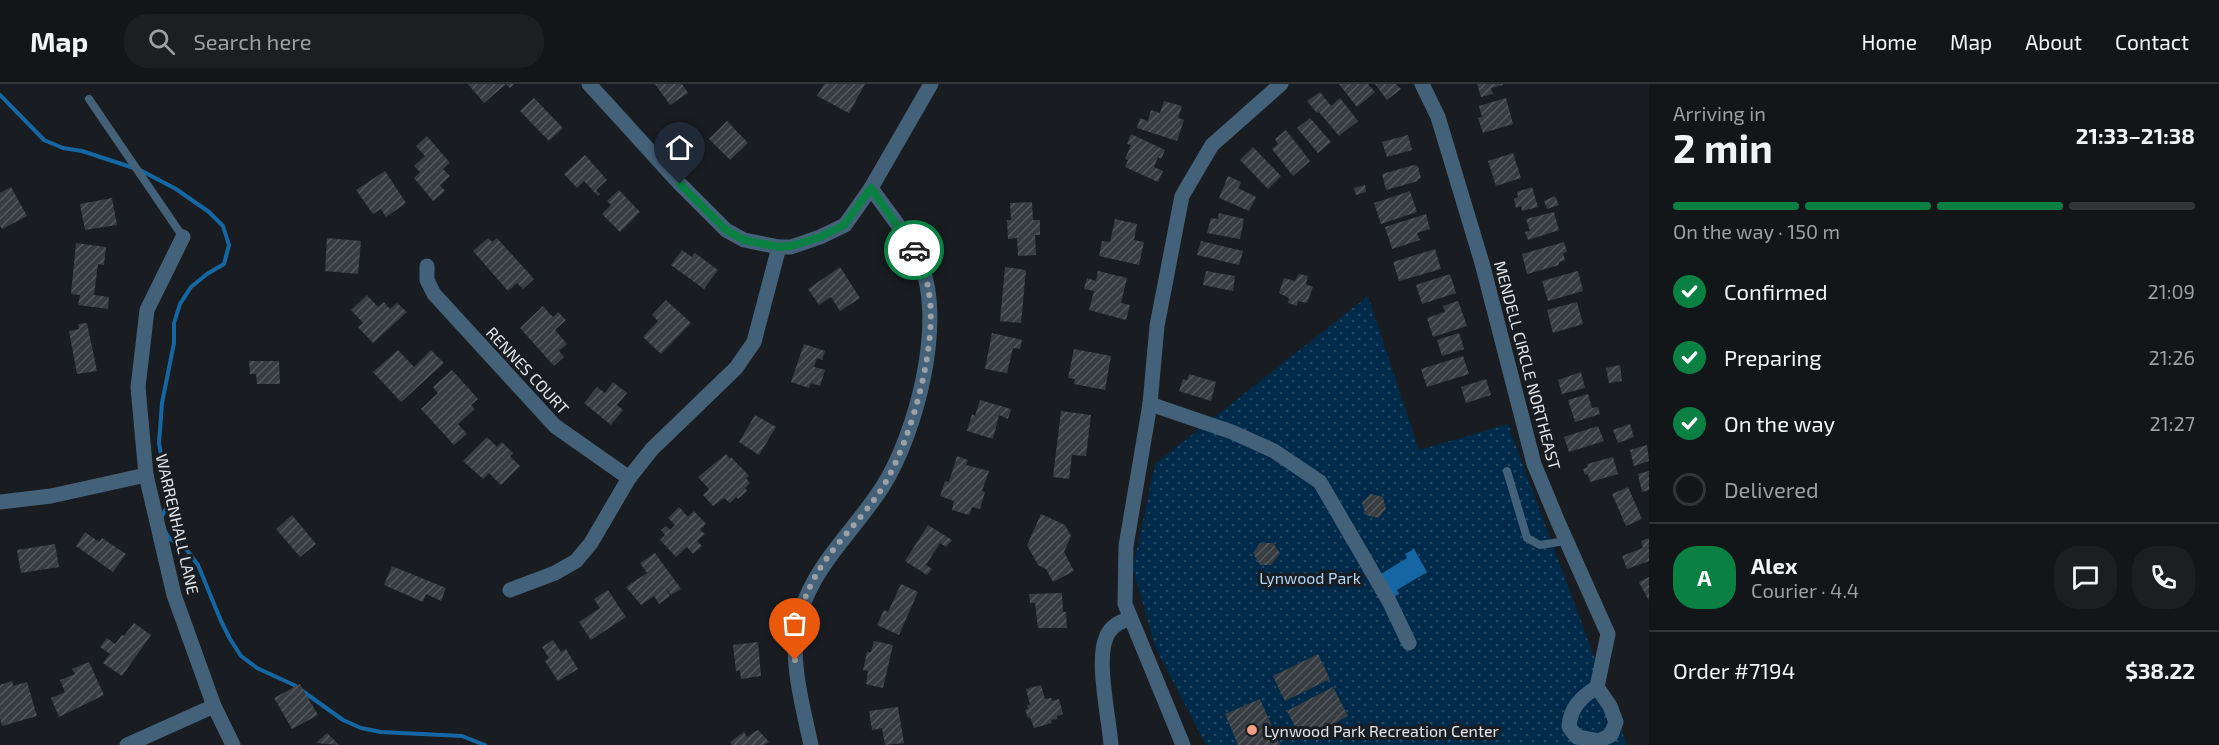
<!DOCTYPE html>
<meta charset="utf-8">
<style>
:root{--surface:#131619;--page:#1c1f22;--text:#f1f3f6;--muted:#9d9fa2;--line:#323538;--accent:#0b8043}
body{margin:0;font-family:"Exo 2",sans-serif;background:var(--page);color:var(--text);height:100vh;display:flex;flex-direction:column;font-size:22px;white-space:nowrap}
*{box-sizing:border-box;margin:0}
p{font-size:20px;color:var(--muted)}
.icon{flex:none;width:33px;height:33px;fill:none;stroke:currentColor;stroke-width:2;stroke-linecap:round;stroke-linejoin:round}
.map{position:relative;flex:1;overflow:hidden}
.panel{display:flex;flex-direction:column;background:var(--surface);width:570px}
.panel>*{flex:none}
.pin{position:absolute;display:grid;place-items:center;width:51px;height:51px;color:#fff;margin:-62px -26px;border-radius:50% 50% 50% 0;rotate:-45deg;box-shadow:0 0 6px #0007}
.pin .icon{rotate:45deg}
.courier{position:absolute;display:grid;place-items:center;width:60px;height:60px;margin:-30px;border:4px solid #0b8043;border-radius:50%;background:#fff;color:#222;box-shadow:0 2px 8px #0007}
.head em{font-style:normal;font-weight:700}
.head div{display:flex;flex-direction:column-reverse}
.head{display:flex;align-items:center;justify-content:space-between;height:102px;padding:0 24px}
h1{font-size:39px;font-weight:700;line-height:45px}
.bar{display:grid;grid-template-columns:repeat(4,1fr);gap:9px 6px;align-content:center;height:72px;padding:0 24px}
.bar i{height:8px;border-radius:4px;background:var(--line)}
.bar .on{background:var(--accent)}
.bar p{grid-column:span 4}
.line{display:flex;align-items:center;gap:15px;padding:0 24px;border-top:2px solid var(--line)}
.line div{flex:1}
.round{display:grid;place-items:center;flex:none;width:63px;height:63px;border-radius:24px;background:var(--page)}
ol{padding:0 24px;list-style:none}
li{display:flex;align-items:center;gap:18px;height:66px}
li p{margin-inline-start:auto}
li .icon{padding:6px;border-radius:50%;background:var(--accent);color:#fff;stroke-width:4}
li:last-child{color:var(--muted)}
li i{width:33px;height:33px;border:3px solid var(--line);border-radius:50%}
header{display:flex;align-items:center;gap:36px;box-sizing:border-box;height:84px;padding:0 30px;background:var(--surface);border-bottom:2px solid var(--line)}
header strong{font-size:28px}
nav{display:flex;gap:33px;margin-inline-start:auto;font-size:21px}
.search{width:420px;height:54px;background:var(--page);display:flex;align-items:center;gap:15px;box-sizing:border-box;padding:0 21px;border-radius:24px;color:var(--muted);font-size:22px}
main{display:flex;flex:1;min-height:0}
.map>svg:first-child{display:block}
</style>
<header>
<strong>Map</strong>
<div class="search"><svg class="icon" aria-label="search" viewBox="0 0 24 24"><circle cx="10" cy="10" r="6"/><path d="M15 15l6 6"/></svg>Search here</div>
<nav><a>Home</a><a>Map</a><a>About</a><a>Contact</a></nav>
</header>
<main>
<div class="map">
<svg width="1649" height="661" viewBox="0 0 1649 661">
<defs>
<pattern id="park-dots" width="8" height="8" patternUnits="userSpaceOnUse" patternTransform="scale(1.5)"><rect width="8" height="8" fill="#002a49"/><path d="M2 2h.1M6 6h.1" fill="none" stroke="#254963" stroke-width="1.8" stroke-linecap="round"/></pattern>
<pattern id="building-hatch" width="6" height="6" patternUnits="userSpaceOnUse" patternTransform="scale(1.5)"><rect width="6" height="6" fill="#383d41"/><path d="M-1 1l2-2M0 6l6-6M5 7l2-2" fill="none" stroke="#55595d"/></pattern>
</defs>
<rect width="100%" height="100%" fill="#191d21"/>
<path fill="url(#park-dots)" d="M 1368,212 L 1419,366 L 1508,340 L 1627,661 L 1206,661 L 1155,563 L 1133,484 L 1155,380 Z"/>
<path fill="#1467a2" d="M 1414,465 L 1427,488 L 1397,506 L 1399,510 L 1390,515 L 1376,493 L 1407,474 L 1405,470 Z"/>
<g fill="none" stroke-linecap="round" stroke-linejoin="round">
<g stroke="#1467a2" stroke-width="4">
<path d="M 0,11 L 44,56 L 63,64 L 82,67 L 140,86 L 176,105 L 209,128 L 223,142 L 229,161 L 224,180 L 207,190 L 191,203 L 180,220 L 174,239 L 174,259 L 162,319 L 159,359 L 169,419 L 162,432"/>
<path d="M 165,447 L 169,454 L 186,465 L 198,481 L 221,537 L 230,555 L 241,572 L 257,584 L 294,601 L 343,636 L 361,644 L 381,648 L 462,652 L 485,661"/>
</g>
</g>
<g fill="url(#building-hatch)">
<path d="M 468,0 L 514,0 L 510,4 L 506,0 L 484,19 Z"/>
<path d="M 655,0 L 682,0 L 688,9 L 670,21 Z"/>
<path d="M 824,0 L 865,0 L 849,29 L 817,12 Z"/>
<path d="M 1339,0 L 1368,0 L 1375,8 L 1357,23 Z"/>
<path d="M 1375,0 L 1396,0 L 1401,5 L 1387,16 Z"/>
<path d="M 1477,0 L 1503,0 L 1503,1 L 1491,4 L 1493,10 L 1481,13 Z"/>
<path d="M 1320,8 L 1331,22 L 1340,14 L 1358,37 L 1339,52 L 1319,28 L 1317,29 L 1307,17 Z"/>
<path d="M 534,14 L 563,44 L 549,57 L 520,27 Z"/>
<path d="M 1506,14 L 1513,40 L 1483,49 L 1478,34 L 1482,33 L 1479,22 Z"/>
<path d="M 1164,17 L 1182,22 L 1178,34 L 1184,36 L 1177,57 L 1137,44 L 1140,34 L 1148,37 L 1151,26 L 1160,29 Z"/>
<path d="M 1310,34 L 1331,58 L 1318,69 L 1297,44 Z"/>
<path d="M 727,37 L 748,59 L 730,76 L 709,55 Z"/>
<path d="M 1286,46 L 1310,77 L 1293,92 L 1272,65 L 1278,60 L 1275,55 Z"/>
<path d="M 1131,50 L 1165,66 L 1161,75 L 1158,73 L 1154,83 L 1163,87 L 1158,98 L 1125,83 L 1128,76 L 1125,75 L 1131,61 L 1127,60 Z"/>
<path d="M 1408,51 L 1412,66 L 1387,73 L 1382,58 Z"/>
<path d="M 427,52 L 450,79 L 443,85 L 450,92 L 440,101 L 445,107 L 433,117 L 414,94 L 420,88 L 414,82 L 425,72 L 416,62 Z"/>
<path d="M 1253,63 L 1281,92 L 1268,105 L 1240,76 Z"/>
<path d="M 1513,69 L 1521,94 L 1496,102 L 1488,77 Z"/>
<path d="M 585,71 L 607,96 L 596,106 L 600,110 L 598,112 L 584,97 L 577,104 L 564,90 Z"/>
<path d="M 1414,81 L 1418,82 L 1421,94 L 1418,95 L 1418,97 L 1386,106 L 1382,90 Z"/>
<path d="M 385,87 L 406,119 L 386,133 L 381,125 L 373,130 L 356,106 Z"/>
<path d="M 1228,92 L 1241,98 L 1238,104 L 1256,113 L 1249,127 L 1219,114 Z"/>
<path d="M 1365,101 L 1366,108 L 1356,111 L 1354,104 Z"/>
<path d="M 11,103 L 27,132 L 2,145 L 0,142 L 0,109 Z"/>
<path d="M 1532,103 L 1538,123 L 1522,127 L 1521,122 L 1516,124 L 1514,115 L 1518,113 L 1517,108 Z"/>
<path d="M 619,106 L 640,128 L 620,148 L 602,130 L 611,121 L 607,117 Z"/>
<path d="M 1410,107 L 1417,128 L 1381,140 L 1374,119 Z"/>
<path d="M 1555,112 L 1559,121 L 1547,125 L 1544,117 Z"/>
<path d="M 112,114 L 117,141 L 85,146 L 80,120 Z"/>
<path d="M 1032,118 L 1033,136 L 1040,136 L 1040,151 L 1035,151 L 1036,171 L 1018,172 L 1017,154 L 1008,155 L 1007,136 L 1011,136 L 1010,119 Z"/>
<path d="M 1554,128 L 1559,146 L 1528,156 L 1525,148 L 1530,147 L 1526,135 Z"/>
<path d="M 1219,129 L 1244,135 L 1240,155 L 1207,149 L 1211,134 L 1218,135 Z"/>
<path d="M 1426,130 L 1430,145 L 1417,149 L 1420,156 L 1392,165 L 1385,143 Z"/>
<path d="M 1115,135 L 1137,140 L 1134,156 L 1144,158 L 1139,181 L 1099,172 L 1102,157 L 1110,158 Z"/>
<path d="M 327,154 L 361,157 L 358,190 L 325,187 Z"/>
<path d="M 488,154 L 492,158 L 497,154 L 534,195 L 523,205 L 517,199 L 508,207 L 473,167 Z"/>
<path d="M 1201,157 L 1243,167 L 1239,181 L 1197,171 Z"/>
<path d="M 1564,158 L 1567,168 L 1563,169 L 1565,176 L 1559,178 L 1559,181 L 1527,190 L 1522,170 Z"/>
<path d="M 76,159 L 106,163 L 104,181 L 98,180 L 94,211 L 109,213 L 108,225 L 78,221 L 80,211 L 71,210 Z"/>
<path d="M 1435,165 L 1441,185 L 1399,197 L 1393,178 Z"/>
<path d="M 682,166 L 692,173 L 695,169 L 718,186 L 704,205 L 671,181 Z"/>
<path d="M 840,183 L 860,214 L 840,227 L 831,213 L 819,221 L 808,205 Z"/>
<path d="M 1005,183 L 1026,186 L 1021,239 L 1000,237 Z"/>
<path d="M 1098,187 L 1127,194 L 1121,219 L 1130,221 L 1126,236 L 1089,226 L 1094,207 L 1084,205 L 1087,194 L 1096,197 Z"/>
<path d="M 1206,187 L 1235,192 L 1233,207 L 1203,201 Z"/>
<path d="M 1578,187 L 1583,207 L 1548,217 L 1542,197 Z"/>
<path d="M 1299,190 L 1308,192 L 1306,200 L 1313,203 L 1307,219 L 1298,217 L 1297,222 L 1288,219 L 1289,214 L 1279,209 L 1284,194 L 1295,197 Z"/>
<path d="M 1450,190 L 1456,209 L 1422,220 L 1416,201 Z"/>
<path d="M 367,211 L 378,223 L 384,218 L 390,225 L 397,219 L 407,228 L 373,259 L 358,243 L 363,239 L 351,226 Z"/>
<path d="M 666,216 L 691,239 L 661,270 L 643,253 L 658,237 L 652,231 Z"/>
<path d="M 1458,217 L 1467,242 L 1433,253 L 1427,234 L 1445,228 L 1443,222 Z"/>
<path d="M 1577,218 L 1583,240 L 1553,249 L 1547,226 Z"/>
<path d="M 543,222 L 553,233 L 558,228 L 566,236 L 555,246 L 567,260 L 559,267 L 564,273 L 554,282 L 520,244 Z"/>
<path d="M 87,239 L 97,287 L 77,290 L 69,247 L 79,245 L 78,240 Z"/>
<path d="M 992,249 L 1022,256 L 1020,265 L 1013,264 L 1007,289 L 985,285 Z"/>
<path d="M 1459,249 L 1464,265 L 1442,272 L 1437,256 Z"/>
<path d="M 804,260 L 825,267 L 822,276 L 817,274 L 814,283 L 825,286 L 820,302 L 811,299 L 809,304 L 791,298 Z"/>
<path d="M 1074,265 L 1111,272 L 1105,306 L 1074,300 L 1075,295 L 1068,294 Z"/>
<path d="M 398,266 L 414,283 L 431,266 L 444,279 L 401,318 L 373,288 Z"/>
<path d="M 1463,272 L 1469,290 L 1427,303 L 1421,285 Z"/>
<path d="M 249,277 L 279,277 L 280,300 L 257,300 L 256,290 L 250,290 Z"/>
<path d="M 1620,281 L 1622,297 L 1609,299 L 1606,284 Z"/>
<path d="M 452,286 L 478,315 L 471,321 L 475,325 L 458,340 L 467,350 L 454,361 L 421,325 L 438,309 L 433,303 Z"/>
<path d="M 1581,288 L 1585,304 L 1562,310 L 1558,296 Z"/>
<path d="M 1189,290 L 1216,298 L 1211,317 L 1179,307 L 1183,295 L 1187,296 Z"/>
<path d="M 1486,295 L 1491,311 L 1466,319 L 1461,303 Z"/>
<path d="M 613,298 L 627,309 L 617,321 L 623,326 L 611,341 L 584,319 L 597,303 L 605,309 Z"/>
<path d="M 1588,310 L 1592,324 L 1598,323 L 1600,330 L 1575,338 L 1568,316 Z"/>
<path d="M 980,316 L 1011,325 L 1008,335 L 999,331 L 993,355 L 967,347 L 972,330 L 975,332 Z"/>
<path d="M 1061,327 L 1091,331 L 1086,372 L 1072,371 L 1069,395 L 1053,393 Z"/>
<path d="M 755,331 L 776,343 L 759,371 L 739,358 Z"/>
<path d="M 1630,340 L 1634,353 L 1618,359 L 1613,346 Z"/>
<path d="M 1598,342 L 1604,357 L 1569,368 L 1564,353 Z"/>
<path d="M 487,353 L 497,363 L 502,358 L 513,369 L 510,372 L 520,382 L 501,401 L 489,389 L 483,395 L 463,377 Z"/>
<path d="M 1647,361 L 1649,377 L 1634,382 L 1630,366 Z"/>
<path d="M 726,370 L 730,375 L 731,373 L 749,392 L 746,394 L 750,399 L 745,404 L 747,407 L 738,415 L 736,413 L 730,419 L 724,414 L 713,422 L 703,411 L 709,405 L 698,393 Z"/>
<path d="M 957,372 L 968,376 L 966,381 L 989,387 L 982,407 L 985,408 L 980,425 L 972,423 L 969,431 L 952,426 L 954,417 L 940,412 L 945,397 L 949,398 Z"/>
<path d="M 1613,373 L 1618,390 L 1590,398 L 1588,390 L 1585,391 L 1583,385 L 1588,383 L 1587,380 Z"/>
<path d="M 1649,387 L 1649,406 L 1642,408 L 1638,390 Z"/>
<path d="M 1628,403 L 1642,435 L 1626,442 L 1612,410 Z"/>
<path d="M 1371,410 L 1383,413 L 1386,425 L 1378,434 L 1366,431 L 1362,419 Z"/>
<path d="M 679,423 L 688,433 L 694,427 L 706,440 L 700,446 L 705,450 L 697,457 L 702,462 L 693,470 L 687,463 L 676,473 L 660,456 L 665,451 L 661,446 L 666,442 L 670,446 L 675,441 L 668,434 Z"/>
<path d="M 1041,430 L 1065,441 L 1071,452 L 1064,468 L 1074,487 L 1053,498 L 1046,485 L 1038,481 L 1027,461 Z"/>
<path d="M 292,431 L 316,460 L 300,473 L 276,445 Z"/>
<path d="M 928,441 L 952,456 L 946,463 L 940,459 L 926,481 L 932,485 L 927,491 L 905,477 Z"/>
<path d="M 85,448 L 99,458 L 102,454 L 126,470 L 113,488 L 76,462 Z"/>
<path d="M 1649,454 L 1649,477 L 1627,485 L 1622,472 L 1643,464 L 1641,457 Z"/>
<path d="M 1260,459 L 1273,459 L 1280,469 L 1271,481 L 1260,481 L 1253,469 Z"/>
<path d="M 55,460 L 59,483 L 21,489 L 17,466 Z"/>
<path d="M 655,469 L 681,505 L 671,511 L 665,503 L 670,512 L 659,520 L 654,512 L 641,521 L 626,503 L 647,489 L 640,479 Z"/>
<path d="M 392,482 L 446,504 L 441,517 L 426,510 L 423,518 L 384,501 Z"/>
<path d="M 1649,493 L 1649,517 L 1639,498 Z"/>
<path d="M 901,500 L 918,508 L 899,551 L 877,541 L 884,526 L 888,528 Z"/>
<path d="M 608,506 L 626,533 L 591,556 L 579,538 L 600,524 L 594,515 Z"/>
<path d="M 1062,509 L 1063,528 L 1066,528 L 1067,544 L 1038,544 L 1035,519 L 1030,519 L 1029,510 Z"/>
<path d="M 134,539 L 151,551 L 122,592 L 103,579 L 110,570 L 100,563 L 107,554 L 115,560 L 122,551 L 124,552 Z"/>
<path d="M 553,556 L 561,568 L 566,565 L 578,585 L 558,597 L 545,577 L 549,574 L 542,563 Z"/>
<path d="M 874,557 L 893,561 L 883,604 L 866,600 L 868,587 L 863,586 L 867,568 L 871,568 Z"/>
<path d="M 758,558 L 761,592 L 741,595 L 740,586 L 736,587 L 733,561 Z"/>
<path d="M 1318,570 L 1330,595 L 1285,617 L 1273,592 Z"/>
<path d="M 89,578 L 104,611 L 59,633 L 51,614 L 65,608 L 60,596 L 75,590 L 72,585 Z"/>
<path d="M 12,597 L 13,602 L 27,598 L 37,632 L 2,642 L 0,634 L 0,601 Z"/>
<path d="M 300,600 L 318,631 L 292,645 L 274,614 Z"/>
<path d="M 1041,601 L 1045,615 L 1051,614 L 1052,617 L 1059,615 L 1063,630 L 1057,632 L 1057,635 L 1051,636 L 1052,639 L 1034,644 L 1030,633 L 1028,634 L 1025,626 L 1028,625 L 1027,621 L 1030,621 L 1026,605 Z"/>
<path d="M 1333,603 L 1348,632 L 1302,656 L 1287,627 Z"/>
<path d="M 1260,615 L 1280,661 L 1238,661 L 1225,630 Z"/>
<path d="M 898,623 L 904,659 L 885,661 L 882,644 L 872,646 L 869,627 Z"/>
<path d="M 758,646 L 769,658 L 764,661 L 732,661 L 730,658 L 744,648 L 747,653 Z"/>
<path d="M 327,649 L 339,661 L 316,659 Z"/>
</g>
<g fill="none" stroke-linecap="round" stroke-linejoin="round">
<g stroke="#44617a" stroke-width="8">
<path d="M 89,15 L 183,153"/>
<path d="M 1507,387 L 1527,454 L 1540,461 L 1566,457"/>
</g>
<g stroke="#44617a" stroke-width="15">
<path d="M 589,0 L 680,100 L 726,146 L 744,156 L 779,163 L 791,163 L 820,153 L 845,141 L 871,104 L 931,0"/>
<path d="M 1422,0 L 1438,33 L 1482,179 L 1534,380 L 1558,438 L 1608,550 L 1597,603"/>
<path d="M 183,153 L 147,226 L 138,303 L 146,391 L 174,511 L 214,622 L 233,661"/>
<path d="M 427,182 L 427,196 L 434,210 L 555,342 L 629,394"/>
<path d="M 1150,320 L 1232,348 L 1274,367 L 1320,398 L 1389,517 L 1409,559"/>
<path d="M 0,418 L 51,412 L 146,391"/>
<path d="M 510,506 L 555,489 L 576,477 L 591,459 L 629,394 L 652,365 L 736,284 L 754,258 L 779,163"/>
<path d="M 1597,603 L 1610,622 L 1616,638 L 1611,651 L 1599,657 L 1577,653 L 1569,643 C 1570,624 1581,613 1597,603 Z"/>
<path d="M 127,661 L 214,622"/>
<path d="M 811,661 C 802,618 787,570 801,527 C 817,477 856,445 883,402 C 916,350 947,234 919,176 C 907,150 887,127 871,104"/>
<path d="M 1111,661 C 1109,634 1096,577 1106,554 C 1110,542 1120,538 1130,534"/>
<path d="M 1183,661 L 1125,520 L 1126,462 L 1150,320 L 1157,242 L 1182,112 L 1212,61 L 1281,0"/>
</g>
</g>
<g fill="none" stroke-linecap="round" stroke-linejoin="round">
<path stroke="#9da0a4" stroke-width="6" stroke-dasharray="0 10.8" d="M 795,576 C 793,541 805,505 825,477 C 843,451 867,429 884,401 C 911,356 938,261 929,209 C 927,194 921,179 914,166"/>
<path stroke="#0b8043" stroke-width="8" d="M 680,100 L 726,146 L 744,156 L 779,163 L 791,162 L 820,153 L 844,141 L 871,104 L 914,166"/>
</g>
<circle fill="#f49e86" stroke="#191d21" stroke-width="2" cx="1252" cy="646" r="6"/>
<g text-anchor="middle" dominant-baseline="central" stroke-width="6" stroke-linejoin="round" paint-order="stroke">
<g font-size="16" fill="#e4e7ea" stroke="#191d21">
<text transform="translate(1528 281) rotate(75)">MENDELL CIRCLE NORTHEAST</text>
<text transform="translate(528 286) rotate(47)">RENNES COURT</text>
<text transform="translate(178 440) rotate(77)">WARRENHALL LANE</text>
</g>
<g font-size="16" fill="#b1d5f6" stroke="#191d21">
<text x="1310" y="493">Lynwood Park</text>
</g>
<g font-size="16" fill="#e4e7ea" stroke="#191d21" text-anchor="start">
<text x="1264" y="646">Lynwood Park Recreation Center</text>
</g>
</g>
</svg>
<div class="pin" style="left:795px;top:576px;background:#ea580c"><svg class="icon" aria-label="bag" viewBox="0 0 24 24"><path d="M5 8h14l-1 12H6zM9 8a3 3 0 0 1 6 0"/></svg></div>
<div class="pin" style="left:680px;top:100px;background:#1f2937"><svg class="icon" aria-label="home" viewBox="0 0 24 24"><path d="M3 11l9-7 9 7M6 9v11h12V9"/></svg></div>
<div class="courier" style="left:914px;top:166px"><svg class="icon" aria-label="car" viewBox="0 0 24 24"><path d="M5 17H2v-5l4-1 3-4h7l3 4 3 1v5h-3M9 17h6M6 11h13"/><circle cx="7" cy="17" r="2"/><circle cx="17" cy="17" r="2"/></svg></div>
</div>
<section class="panel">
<div class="head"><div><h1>2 min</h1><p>Arriving in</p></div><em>21:33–21:38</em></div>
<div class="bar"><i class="on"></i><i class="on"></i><i class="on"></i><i></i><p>On the way · 150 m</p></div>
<ol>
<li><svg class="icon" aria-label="check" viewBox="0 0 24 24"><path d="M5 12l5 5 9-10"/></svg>Confirmed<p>21:09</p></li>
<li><svg class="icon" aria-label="check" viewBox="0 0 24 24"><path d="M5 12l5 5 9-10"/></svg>Preparing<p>21:26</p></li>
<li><svg class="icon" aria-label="check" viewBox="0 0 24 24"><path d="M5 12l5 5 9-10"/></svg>On the way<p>21:27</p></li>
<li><i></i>Delivered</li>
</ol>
<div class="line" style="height:108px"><b class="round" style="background:var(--accent);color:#fff">A</b><div><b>Alex</b><p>Courier · 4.4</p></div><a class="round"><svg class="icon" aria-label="chat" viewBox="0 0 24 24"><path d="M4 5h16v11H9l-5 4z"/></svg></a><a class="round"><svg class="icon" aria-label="phone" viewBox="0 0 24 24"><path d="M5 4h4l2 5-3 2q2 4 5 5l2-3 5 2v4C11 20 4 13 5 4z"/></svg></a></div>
<div class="line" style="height:78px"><div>Order #7194</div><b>$38.22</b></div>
</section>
</main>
